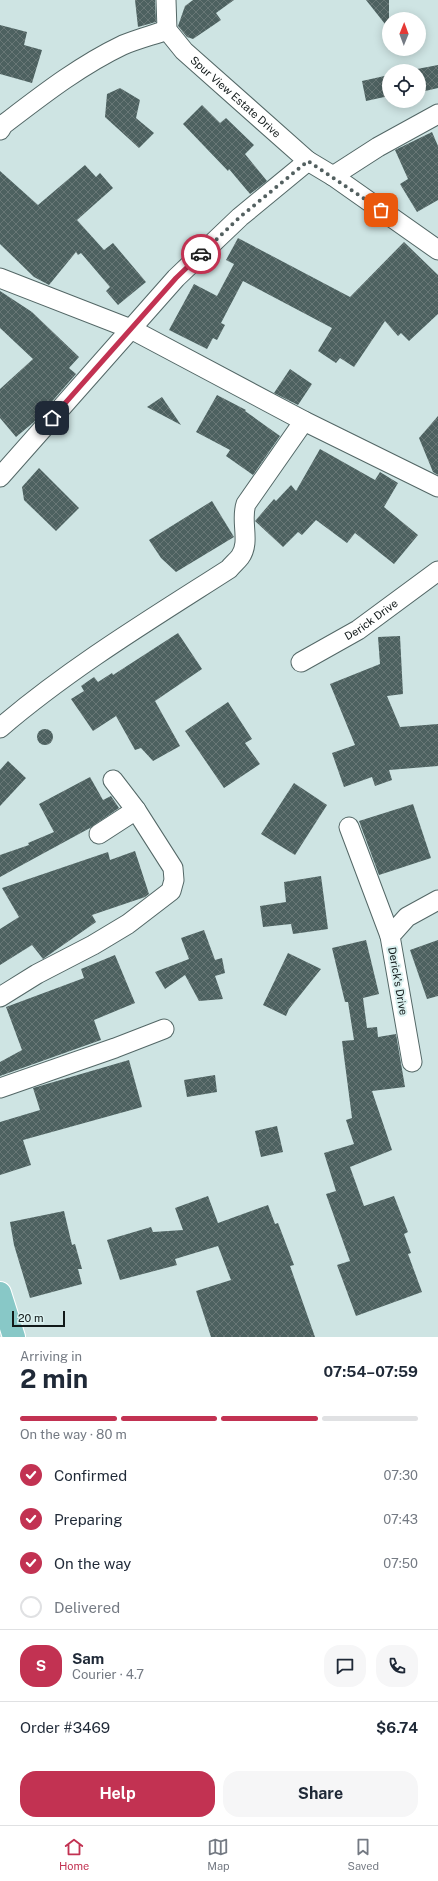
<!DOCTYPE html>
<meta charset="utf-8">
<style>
:root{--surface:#fff;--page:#f6f6f7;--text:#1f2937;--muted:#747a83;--line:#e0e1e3;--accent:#c23252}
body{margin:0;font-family:"Public Sans",sans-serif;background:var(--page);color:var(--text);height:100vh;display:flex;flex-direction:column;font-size:15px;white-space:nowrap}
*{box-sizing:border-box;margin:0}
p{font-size:13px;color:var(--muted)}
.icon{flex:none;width:22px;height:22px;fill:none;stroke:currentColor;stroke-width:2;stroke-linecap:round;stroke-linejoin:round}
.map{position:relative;height:1337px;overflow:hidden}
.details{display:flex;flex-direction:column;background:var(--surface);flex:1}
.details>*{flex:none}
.needle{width:26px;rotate:1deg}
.buttons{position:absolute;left:382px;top:12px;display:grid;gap:8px}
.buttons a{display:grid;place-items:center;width:44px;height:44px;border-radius:50%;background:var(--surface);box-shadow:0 2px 10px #0003;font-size:20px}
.scale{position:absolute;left:12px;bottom:10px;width:53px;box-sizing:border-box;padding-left:4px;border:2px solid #111919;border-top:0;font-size:11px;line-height:14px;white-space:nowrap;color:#111919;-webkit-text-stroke:3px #dbf1f0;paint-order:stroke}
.pin{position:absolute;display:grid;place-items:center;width:34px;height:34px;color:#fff;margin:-17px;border-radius:8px;box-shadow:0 2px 6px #0006}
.courier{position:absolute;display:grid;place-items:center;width:40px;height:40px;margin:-20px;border:3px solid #c23252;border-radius:50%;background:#fff;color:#222;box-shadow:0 1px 5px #0007}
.summary em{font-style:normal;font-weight:700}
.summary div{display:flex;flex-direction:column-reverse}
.summary{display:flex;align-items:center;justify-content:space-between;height:68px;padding:0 20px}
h1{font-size:26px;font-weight:700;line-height:30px}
.bar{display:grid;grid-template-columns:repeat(4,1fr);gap:6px 4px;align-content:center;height:48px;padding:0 20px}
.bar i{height:5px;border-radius:3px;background:var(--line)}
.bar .on{background:var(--accent)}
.bar p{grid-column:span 4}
.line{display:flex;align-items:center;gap:10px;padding:0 20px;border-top:1px solid var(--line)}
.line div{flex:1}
.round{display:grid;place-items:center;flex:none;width:42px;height:42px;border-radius:16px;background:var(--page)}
ol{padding:0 20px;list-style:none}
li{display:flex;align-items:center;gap:12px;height:44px}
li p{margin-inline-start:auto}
li .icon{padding:4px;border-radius:50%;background:var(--accent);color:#fff;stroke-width:4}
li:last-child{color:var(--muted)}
li i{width:22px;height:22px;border:2px solid var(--line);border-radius:50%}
.button{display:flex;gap:8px;margin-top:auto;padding:8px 20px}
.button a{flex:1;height:46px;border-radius:16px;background:var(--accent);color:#fff;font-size:16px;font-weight:700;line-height:46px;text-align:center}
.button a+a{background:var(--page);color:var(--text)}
.tab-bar{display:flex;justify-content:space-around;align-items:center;height:56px;border-top:1px solid var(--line);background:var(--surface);font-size:11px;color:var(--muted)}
.tab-bar a{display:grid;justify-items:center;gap:2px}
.tab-bar .on{color:var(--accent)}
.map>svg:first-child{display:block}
</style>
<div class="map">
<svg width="438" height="1337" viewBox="0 0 438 1337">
<defs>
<pattern id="building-cross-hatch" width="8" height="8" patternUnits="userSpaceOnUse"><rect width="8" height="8" fill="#4d6160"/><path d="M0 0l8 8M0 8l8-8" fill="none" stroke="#687776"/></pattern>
</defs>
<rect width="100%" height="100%" fill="#cee4e3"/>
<g fill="url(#building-cross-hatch)">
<path d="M 135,0 L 155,0 L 156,22 L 138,27 Z"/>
<path d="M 193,0 L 234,0 L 216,13 L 221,20 L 193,39 L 187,37 L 178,26 L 185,6 Z"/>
<path d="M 366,0 L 389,0 L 389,29 Z"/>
<path d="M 0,25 L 27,32 L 24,45 L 42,50 L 32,83 L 0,74 Z"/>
<path d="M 438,65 L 438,88 L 421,92 L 419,71 L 417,69 Z"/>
<path d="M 389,75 L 389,96 L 366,101 L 362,81 Z"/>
<path d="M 120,88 L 140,100 L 136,118 L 154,133 L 139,148 L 105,117 L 107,94 Z"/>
<path d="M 202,105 L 220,123 L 226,118 L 254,145 L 245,154 L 267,181 L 250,194 L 229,169 L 228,171 L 183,124 Z"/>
<path d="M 432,132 L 438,146 L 438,200 L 417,212 L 400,184 L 408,179 L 395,150 Z"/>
<path d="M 85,165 L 96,177 L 100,173 L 113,188 L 77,220 L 104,250 L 113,243 L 146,282 L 118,305 L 106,291 L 110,287 L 81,253 L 78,255 L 76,252 L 49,285 L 34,277 L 0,244 L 0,171 L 38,205 Z"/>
<path d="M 238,238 L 350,297 L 404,242 L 438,275 L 438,314 L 409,341 L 401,333 L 398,336 L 385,321 L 354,367 L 340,358 L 336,363 L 318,351 L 332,328 L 243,281 L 221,323 L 225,325 L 217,340 L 213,338 L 207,349 L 169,330 L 194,284 L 217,296 L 234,264 L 226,260 Z"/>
<path d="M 0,291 L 32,312 L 79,357 L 69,368 L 76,374 L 34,422 L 16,437 L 0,418 L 0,389 L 33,359 L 0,328 Z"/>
<path d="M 290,369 L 312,384 L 298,405 L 274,393 Z"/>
<path d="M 217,395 L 246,410 L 245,411 L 280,436 L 253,475 L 226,456 L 230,450 L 196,432 Z"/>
<path d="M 162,397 L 181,425 L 147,407 Z"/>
<path d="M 438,416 L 438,475 L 433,472 L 419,438 Z"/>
<path d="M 320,449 L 375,480 L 380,472 L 398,483 L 384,507 L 418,535 L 394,564 L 355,533 L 347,543 L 316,520 L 302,535 L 298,532 L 283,547 L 255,521 L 274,499 L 276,501 L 291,485 L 296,491 Z"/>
<path d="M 39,468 L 79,508 L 56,531 L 24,500 L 22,487 Z"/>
<path d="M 212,501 L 234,537 L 176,572 L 161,558 L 149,540 Z"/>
<path d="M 178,633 L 202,669 L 155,701 L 180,746 L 153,761 L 141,748 L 135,750 L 116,716 L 93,731 L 71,699 L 84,691 L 81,686 L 94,677 L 98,682 L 112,673 L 113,675 Z"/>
<path d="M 400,636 L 403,694 L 387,696 L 400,727 L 438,724 L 438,766 L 389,770 L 392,780 L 375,786 L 372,777 L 344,787 L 332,753 L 355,745 L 330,684 L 380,664 L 378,637 Z"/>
<path d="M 228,702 L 252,739 L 245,743 L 260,764 L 224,788 L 185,731 Z"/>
<circle cx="45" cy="737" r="8"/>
<path d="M 8,761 L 26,778 L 0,806 L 0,770 Z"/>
<path d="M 90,777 L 103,800 L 111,796 L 119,808 L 90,828 L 0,877 L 0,855 L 29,845 L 28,843 L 54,832 L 39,804 Z"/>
<path d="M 294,783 L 327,805 L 295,855 L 261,834 Z"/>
<path d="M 413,804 L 431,858 L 379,875 L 359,821 Z"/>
<path d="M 135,851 L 149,894 L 145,897 L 92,915 L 96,922 L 43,959 L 32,945 L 0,965 L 0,929 L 19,917 L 2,888 L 108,852 L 110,860 Z"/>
<path d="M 321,876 L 328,929 L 293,934 L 291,924 L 263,927 L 260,906 L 286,902 L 284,882 Z"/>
<path d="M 204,930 L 215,960 L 222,958 L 225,973 L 215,976 L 223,999 L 199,1001 L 185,975 L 165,989 L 155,972 L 189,959 L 181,938 Z"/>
<path d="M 366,940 L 379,994 L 363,998 L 367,1028 L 377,1027 L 378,1037 L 396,1034 L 405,1087 L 372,1091 L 392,1150 L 350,1167 L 364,1206 L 394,1196 L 408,1232 L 404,1234 L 411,1253 L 408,1254 L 422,1292 L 356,1316 L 337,1265 L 350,1261 L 326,1194 L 336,1191 L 324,1153 L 354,1144 L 346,1120 L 352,1118 L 342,1041 L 354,1040 L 348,1002 L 345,1002 L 332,948 Z"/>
<path d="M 438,940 L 438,996 L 427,999 L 410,950 Z"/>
<path d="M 288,953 L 321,969 L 289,1009 L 286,1016 L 263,1005 Z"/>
<path d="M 115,955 L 135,1003 L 94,1020 L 101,1040 L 0,1076 L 0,1062 L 22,1050 L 6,1007 L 84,978 L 81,969 Z"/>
<path d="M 129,1060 L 142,1107 L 23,1140 L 31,1165 L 0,1175 L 0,1122 L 40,1110 L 33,1088 Z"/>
<path d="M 215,1075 L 217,1092 L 187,1097 L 184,1080 Z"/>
<path d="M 277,1126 L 283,1152 L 261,1157 L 255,1131 Z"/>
<path d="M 208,1196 L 218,1223 L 268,1205 L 275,1224 L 278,1223 L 294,1265 L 290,1266 L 315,1337 L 211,1337 L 196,1291 L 231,1280 L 218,1246 L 175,1259 L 177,1265 L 120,1280 L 107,1240 L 151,1227 L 153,1232 L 183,1230 L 175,1208 Z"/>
<path d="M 64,1211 L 72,1245 L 75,1244 L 82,1269 L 78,1269 L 82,1284 L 30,1298 L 14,1245 L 10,1222 Z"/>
</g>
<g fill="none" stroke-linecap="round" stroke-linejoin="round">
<defs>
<g id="street">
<path id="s1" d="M 166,0 L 167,30 L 184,51 L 308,161 L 333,176 L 438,250"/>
<path d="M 0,130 L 3,125 C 41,96 79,66 123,45 C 137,39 153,35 167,30"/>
<path d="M 333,176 L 378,147 L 438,114"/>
<path d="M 0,278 L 131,329 L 304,421 L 438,487"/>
<path d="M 0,477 L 176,278 L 240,217 L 308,161"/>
<path id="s2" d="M 301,662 L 358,630 L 438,571"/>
<path d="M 0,728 C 70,668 151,619 229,569 C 232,565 237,561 240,557 C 251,542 240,521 246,504 L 304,421"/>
<path d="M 349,827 L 390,936"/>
<path d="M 99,834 L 136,810"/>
<path d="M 0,997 L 37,974 L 93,945 L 128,924 L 171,891 L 174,880 L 173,868 L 136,810 L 113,780"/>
<path d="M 412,1062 L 390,936 L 407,917 L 438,900"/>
<path d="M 0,1088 L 115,1048 L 164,1029"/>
</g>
<path id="primary" d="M 0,1293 L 14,1337"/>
</defs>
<use href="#street" stroke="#536766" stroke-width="21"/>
<use href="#primary" stroke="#fff" stroke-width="24"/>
<use href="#street" stroke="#fff" stroke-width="19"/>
<use href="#primary" stroke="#88c8c7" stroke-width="22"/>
</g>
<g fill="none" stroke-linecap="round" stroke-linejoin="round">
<path stroke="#536060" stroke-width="4" stroke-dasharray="0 7.2" d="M 201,254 L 240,217 L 308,161 L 381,210"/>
<path stroke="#c23252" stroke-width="5" d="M 52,418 L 176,278 L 201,254"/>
</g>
<g text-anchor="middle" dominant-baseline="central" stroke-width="4" stroke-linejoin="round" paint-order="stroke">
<g font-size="11" fill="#111919" stroke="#dbf1f0">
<text stroke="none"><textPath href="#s1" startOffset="126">Spur View Estate Drive</textPath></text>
<text stroke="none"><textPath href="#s2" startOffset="82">Derick Drive</textPath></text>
<text transform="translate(398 981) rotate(80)">Derick's Drive</text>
</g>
</g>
</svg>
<div class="buttons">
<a><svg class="needle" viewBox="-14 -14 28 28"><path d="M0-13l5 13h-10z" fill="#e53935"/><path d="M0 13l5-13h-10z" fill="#747a83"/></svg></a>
<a><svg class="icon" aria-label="locate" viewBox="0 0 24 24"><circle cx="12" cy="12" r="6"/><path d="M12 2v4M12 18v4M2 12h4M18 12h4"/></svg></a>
</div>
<div class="scale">20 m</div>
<div class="pin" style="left:381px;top:210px;background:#ea580c"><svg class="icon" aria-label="bag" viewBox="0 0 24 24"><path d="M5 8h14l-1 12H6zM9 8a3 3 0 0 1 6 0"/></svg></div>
<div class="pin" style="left:52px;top:418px;background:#1f2937"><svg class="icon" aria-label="home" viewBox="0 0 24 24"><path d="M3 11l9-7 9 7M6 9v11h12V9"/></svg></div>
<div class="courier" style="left:201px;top:254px"><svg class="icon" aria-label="car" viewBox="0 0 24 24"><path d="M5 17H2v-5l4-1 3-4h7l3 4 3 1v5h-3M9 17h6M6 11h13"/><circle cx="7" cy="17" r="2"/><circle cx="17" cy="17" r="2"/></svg></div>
</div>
<section class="details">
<div class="summary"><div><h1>2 min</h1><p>Arriving in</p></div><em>07:54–07:59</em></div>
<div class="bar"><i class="on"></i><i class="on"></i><i class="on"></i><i></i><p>On the way · 80 m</p></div>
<ol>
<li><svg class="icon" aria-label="check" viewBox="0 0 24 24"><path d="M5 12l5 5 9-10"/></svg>Confirmed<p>07:30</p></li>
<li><svg class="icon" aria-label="check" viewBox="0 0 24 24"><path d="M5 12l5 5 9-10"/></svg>Preparing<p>07:43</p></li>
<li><svg class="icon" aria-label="check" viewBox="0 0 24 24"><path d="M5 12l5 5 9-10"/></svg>On the way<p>07:50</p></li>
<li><i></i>Delivered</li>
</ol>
<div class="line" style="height:72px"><b class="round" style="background:var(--accent);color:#fff">S</b><div><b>Sam</b><p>Courier · 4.7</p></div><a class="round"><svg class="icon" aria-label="chat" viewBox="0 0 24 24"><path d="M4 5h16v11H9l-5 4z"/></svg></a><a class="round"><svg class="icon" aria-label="phone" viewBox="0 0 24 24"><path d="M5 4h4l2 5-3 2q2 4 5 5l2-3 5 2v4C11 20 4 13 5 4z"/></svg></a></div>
<div class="line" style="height:52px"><div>Order #3469</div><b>$6.74</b></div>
<div class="button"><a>Help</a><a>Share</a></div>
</section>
<nav class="tab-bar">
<a class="on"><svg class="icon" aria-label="home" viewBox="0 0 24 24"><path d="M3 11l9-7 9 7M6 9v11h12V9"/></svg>Home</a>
<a><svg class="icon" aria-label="map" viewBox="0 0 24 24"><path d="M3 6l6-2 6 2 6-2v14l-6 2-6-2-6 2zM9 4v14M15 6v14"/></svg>Map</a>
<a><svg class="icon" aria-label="saved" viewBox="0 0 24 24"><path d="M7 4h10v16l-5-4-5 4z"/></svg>Saved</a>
</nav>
